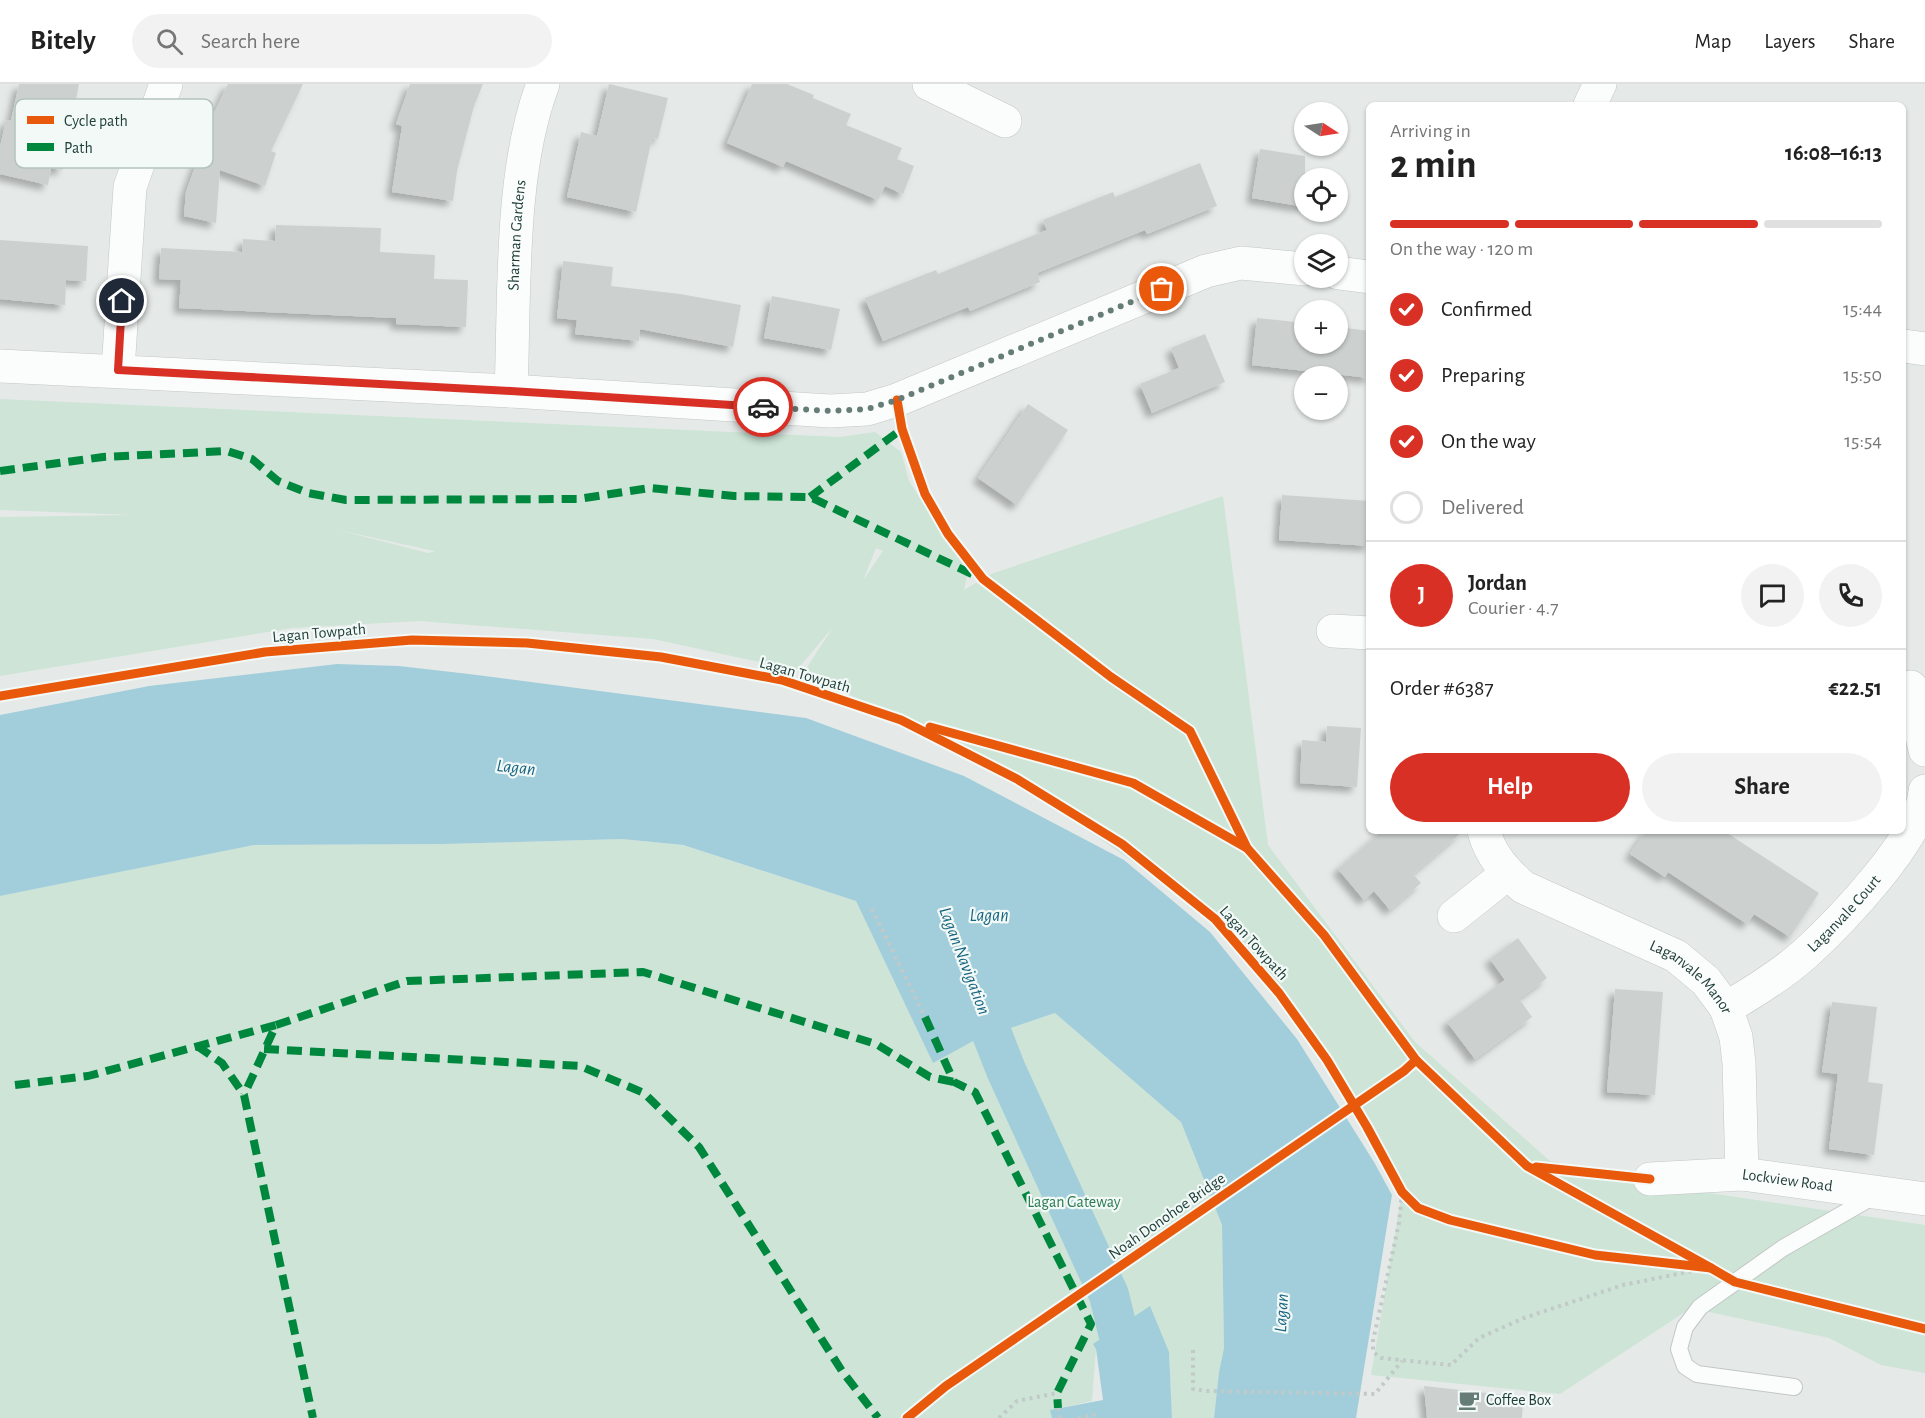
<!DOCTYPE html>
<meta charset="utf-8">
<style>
:root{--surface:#fff;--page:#f2f2f2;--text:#222;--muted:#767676;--line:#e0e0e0;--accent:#d93025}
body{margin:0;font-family:"Alegreya Sans",sans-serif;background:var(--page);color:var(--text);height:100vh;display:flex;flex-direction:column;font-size:22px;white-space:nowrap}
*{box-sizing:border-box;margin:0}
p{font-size:20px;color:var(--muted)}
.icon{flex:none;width:33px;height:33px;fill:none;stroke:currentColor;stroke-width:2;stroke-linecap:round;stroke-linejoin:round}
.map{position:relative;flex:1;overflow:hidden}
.details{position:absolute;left:1366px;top:18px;width:540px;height:732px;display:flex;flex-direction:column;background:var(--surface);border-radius:9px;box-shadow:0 2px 4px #0004}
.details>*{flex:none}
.needle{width:39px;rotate:102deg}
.fabs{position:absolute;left:1294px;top:18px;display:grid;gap:12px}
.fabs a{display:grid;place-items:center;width:54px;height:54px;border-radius:50%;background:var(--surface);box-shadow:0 2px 4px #0004;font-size:30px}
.pin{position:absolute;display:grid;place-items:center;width:51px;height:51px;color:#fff;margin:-26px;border:3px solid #fff;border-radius:50%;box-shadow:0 2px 6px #0007}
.courier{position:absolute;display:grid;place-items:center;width:60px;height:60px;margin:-30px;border:4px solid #d93025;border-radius:50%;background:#fff;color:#222;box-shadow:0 2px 8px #0007}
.summary em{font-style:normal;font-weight:600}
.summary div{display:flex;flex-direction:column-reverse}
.summary{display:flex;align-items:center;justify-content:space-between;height:102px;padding:0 24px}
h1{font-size:39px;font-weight:600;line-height:45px}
.bar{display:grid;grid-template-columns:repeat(4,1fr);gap:9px 6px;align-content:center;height:72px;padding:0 24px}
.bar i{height:8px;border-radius:4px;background:var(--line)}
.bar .current{background:var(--accent)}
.bar p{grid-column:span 4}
.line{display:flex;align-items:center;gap:15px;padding:0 24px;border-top:2px solid var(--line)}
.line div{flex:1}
.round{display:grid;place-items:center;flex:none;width:63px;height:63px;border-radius:32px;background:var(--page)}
ol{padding:0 24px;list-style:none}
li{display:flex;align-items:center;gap:18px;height:66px}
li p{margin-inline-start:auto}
li .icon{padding:6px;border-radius:50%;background:var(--accent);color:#fff;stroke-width:4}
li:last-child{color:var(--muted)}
li i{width:33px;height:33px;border:3px solid var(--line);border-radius:50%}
.action{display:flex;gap:12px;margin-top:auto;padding:12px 24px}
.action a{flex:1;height:69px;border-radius:36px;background:var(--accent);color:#fff;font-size:24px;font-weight:600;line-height:69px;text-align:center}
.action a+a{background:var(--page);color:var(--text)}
header{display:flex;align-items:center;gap:36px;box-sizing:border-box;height:84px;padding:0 30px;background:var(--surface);border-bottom:2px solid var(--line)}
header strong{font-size:28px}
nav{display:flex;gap:33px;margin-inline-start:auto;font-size:21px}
.search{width:420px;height:54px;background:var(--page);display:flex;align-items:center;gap:15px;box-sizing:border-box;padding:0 21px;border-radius:33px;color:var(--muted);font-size:22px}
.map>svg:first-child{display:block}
</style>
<header>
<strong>Bitely</strong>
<div class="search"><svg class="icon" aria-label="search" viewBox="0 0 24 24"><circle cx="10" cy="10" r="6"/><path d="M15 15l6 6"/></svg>Search here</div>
<nav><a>Map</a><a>Layers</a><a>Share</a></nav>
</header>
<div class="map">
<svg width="1925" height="1334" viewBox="0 0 1925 1334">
<defs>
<filter id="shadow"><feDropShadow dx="-5.5" dy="5.5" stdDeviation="3" flood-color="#0004"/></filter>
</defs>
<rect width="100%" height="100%" fill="#e5eae8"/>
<g fill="#cde4d6" fill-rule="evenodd">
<path d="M 0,315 L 840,353 L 875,348 L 901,368 L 909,397 L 968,488 L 964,506 L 991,490 L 1223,412 L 1268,761 L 1415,958 L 1550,1077 L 1702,1108 L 1925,1141 L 1925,1289 L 1881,1281 L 1829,1254 L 1691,1224 L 1560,1310 L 1371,1291 L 1402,1108 L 1367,1043 L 1279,909 L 1215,835 L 1006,689 L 804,588 L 833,543 L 797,586 L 653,555 L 419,537 L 292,544 L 0,592 L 0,433 L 135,431 L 0,426 ZM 334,445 L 434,467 L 434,468 L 428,469 ZM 876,464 L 883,467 L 864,495 L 864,494 Z"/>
<path d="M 622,755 L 682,761 L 856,817 L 933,978 L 975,956 L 1055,929 L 1181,1038 L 1222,1141 L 1224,1264 L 1219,1288 L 1214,1334 L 1172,1334 L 1169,1268 L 1096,1265 L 1092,1317 L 1051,1326 L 1052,1334 L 0,1334 L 0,812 L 254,761 L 443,760 Z"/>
</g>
<g fill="#a2cedb">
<path d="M 337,580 L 399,582 L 469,590 L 806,634 L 964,692 L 1124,776 L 1210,848 L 1297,955 L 1374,1078 L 1392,1111 L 1356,1334 L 1214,1334 L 1219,1288 L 1224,1264 L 1222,1141 L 1181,1038 L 1055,929 L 975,956 L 933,979 L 856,817 L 683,761 L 622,755 L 443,760 L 254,761 L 0,812 L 0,631 L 149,602 Z"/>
<path d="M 1150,1222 L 1169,1268 L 1172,1334 L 1052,1334 L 1050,1326 L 1103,1316 L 1096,1265 L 1093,1260 Z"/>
</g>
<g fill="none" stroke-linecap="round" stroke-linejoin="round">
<path stroke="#a2cedb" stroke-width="40" d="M 972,899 L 1006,986 L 1109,1211 L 1139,1334"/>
</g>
<g fill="#ccd1d0" filter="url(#shadow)">
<path d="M 19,0 L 79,0 L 62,86 L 51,84 L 48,101 L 0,90 L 0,63 L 6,36 L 11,37 Z"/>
<path d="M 228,0 L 303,0 L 271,67 L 276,69 L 265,102 L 220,86 L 216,139 L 184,132 L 186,108 L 215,27 Z"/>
<path d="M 410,0 L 483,0 L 474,22 L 457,87 L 453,117 L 392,108 L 402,42 L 396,40 Z"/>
<path d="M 609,0 L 668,14 L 658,55 L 652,54 L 636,128 L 567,113 L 581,48 L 597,52 Z"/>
<path d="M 752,0 L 787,0 L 814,11 L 813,14 L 851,30 L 846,41 L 902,64 L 897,75 L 914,82 L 903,110 L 885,102 L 878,116 L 786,77 L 783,83 L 727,59 Z"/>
<path d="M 1260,65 L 1305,72 L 1305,123 L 1252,114 Z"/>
<path d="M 1200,79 L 1217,122 L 1147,150 L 1145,146 L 1037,189 L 1040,198 L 970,227 L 968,223 L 883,257 L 865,214 L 936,186 L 938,190 L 1047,146 L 1043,136 L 1113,108 L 1115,113 Z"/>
<path d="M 276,141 L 381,144 L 380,168 L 435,171 L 434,195 L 468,196 L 466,243 L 396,240 L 396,234 L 179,224 L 181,196 L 159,195 L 161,164 L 242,168 L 243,155 L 275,157 Z"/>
<path d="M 0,156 L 88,162 L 86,197 L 66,196 L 65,221 L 0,215 Z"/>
<path d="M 563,177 L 613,183 L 611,202 L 680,210 L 741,221 L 733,263 L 640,245 L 639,257 L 575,250 L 577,236 L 557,234 Z"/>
<path d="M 772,212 L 840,225 L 831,266 L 764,254 Z"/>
<path d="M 1257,234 L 1305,239 L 1305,260 L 1338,260 L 1338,243 L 1370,247 L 1370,294 L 1252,281 Z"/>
<path d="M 1205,250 L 1225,298 L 1152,329 L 1140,300 L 1179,284 L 1171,264 Z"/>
<path d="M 1028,320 L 1068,346 L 1017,421 L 978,394 Z"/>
<path d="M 1282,411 L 1370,417 L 1370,462 L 1279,456 Z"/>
<path d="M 1327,642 L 1361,644 L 1357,703 L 1300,699 L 1302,656 L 1326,658 Z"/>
<path d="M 1382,747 L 1463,747 L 1413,790 L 1421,799 L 1390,826 L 1374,807 L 1364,816 L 1338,785 Z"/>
<path d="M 1646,747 L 1724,747 L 1819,809 L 1790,853 L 1754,830 L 1747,840 L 1668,788 L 1665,793 L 1630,770 Z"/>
<path d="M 1518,854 L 1547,894 L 1519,915 L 1511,903 L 1532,933 L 1475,975 L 1447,938 L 1505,896 L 1490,875 Z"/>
<path d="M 1615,905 L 1663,908 L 1655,1011 L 1607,1008 Z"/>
<path d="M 1832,918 L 1877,923 L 1868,998 L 1883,1000 L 1874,1071 L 1829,1065 L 1838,990 L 1822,988 Z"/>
<path d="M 1424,1302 L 1523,1313 L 1522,1334 L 1427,1334 Z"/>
</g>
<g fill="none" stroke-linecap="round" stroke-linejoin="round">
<defs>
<path id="lane" d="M 1794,1303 L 1697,1290 L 1685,1282 L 1679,1265 L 1685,1243 L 1700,1223 L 1783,1164 L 1874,1112"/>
<g id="street">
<path d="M 929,0 L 1005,37"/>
<path d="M 1590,21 L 1600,0"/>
<path d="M 1338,189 L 1370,193"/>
<path d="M 1904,262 L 1925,265"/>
<path d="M 0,282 L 511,307 L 830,327 L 867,325 L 897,316 L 1206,187 L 1241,179 L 1305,185"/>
<path d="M 118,286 L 130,103 L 166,0"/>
<path id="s1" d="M 511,307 C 515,210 509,90 543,0"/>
<path d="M 1333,547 L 1370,549"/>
<path d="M 1904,606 L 1911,603 L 1925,666"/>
<path id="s2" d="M 1484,747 C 1490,771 1505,787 1523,803 L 1676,872 L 1706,897 L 1726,924 L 1736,953 L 1739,979 L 1742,1090"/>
<path d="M 1454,832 L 1508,789"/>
<path id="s3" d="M 1726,924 C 1754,908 1781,891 1805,870 C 1840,838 1922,753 1925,707"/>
<path id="s4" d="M 1650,1095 L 1742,1090 L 1925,1115"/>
</g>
</defs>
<use href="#lane" stroke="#c2c7c5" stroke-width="18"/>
<use href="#street" stroke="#c2c7c5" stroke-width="34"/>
<g stroke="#c1cac8" stroke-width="4" stroke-dasharray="3 4.5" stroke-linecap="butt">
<path d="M 872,825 L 925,933"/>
<path d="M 1402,1108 L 1399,1139 L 1373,1257 L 1373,1268 L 1381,1274 L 1451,1281 L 1479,1254 L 1524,1234 L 1623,1201 L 1702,1185"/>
<path d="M 1193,1266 L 1193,1305 L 1207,1307 L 1375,1310 L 1402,1277"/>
<path d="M 1058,1324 L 1060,1334"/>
<path d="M 999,1334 L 1017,1317 L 1057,1309"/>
<path d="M 1078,1334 L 1099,1330"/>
</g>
<use href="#lane" stroke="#fbfcfc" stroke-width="16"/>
<use href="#street" stroke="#fbfcfc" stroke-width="33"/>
<g stroke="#00873e" stroke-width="8" stroke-dasharray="15 8" stroke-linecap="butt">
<path d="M 0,387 L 103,373 L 227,367 L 252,375 L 278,397 L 308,409 L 346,416 L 578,415 L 650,404 L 734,412 L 810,413 L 976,492"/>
<path d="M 810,413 L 902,345"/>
<path d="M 925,933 L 954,998 L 975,1008 L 1091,1240 L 1057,1309 L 1058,1324"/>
<path d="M 276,941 L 407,897 L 643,888 L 876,960 L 930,993 L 954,998"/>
<path d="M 197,962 L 222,979 L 244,1011 L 313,1334"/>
<path d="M 264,965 L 580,982 L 644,1009 L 699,1063 L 842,1287 L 878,1334"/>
<path d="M 15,1001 L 88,992 L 276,941 L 244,1011"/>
</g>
<defs>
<g id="cycleway">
<path d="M 897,316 L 902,345 L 925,410 L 948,450 L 983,495 L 1111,593 L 1190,647 L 1247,764 L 1324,851 L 1416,976 L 1527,1082 L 1711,1184 L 1735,1198 L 1925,1245"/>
<path d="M 0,612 L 265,568 L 412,556 L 527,559 L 661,573 L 782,596 L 901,636 L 1017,695 L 1122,760 L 1215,835 L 1279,909 L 1327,976 L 1367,1043 L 1402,1108 L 1418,1124 L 1450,1136 L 1595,1171 L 1711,1184"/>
<path d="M 930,643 L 1133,699 L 1247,764"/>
<path d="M 1536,1083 L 1650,1095"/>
<path d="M 907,1334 L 946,1302 L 1404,987 L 1416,976"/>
</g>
</defs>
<use href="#cycleway" stroke="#f3f9f7" stroke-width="13"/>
<use href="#cycleway" stroke="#e8590c" stroke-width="9"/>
</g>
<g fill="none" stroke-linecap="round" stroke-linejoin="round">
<path stroke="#667c77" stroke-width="6" stroke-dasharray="0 10.8" d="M 763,323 L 830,327 L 867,325 L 897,316 L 1162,205"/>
<path stroke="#d93025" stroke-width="8" d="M 122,217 L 118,286 L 511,307 L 763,323"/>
</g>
<defs>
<symbol id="cafe-bare" viewBox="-9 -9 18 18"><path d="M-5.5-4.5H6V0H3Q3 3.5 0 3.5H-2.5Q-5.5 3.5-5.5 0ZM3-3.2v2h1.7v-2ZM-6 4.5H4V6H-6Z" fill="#667c77" stroke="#f3f9f7" stroke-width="2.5" paint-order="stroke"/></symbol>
</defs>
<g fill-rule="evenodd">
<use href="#cafe-bare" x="1454" y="1301" width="30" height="30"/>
</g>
<g text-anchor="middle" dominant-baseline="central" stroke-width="4.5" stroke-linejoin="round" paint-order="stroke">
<g font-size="16" fill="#21403a" stroke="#f3f9f7">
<text stroke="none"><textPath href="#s1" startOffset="156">Sharman Gardens</textPath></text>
<text transform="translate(319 549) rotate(-5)">Lagan Towpath</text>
<text transform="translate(805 591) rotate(16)">Lagan Towpath</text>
<text stroke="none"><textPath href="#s3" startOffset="152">Laganvale Court</textPath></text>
<text transform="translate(1254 859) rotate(48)">Lagan Towpath</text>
<text stroke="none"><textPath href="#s2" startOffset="262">Laganvale Manor</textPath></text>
<text stroke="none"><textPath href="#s4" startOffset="138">Lockview Road</textPath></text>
<text transform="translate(1167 1132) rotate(-35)">Noah Donohoe Bridge</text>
</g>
<g font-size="16" fill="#287a4f" stroke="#f3f9f7">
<text x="1074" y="1118">Lagan Gateway</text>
</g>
<g font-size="16" fill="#21403a" stroke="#f3f9f7" text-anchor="start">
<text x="1486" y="1316">Coffee Box</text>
</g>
<g font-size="18" font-style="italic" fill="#166581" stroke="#f3f9f7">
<text transform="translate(516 684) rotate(6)">Lagan</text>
<text x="989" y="832">Lagan</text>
<text transform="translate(964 877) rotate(69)">Lagan Navigation</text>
<text transform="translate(1282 1229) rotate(-87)">Lagan</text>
</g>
</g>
<rect x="15" y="15" width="198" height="69" rx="9" fill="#f3f9f7" stroke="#b4c2be" stroke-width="1.5"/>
<rect x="27" y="32" width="27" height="8" fill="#e8590c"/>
<rect x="27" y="59" width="27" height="8" fill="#00873e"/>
<g font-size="16" fill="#21403a">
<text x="64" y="42">Cycle path</text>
<text x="64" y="69">Path</text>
</g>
</svg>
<div class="fabs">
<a><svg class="needle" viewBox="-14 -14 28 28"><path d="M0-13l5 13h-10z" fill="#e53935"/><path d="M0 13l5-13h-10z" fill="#767676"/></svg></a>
<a><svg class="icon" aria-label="locate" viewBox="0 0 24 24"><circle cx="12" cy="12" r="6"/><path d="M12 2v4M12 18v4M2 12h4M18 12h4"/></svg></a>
<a><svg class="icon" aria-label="layers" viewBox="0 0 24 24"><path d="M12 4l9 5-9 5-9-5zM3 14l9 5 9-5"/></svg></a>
<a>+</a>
<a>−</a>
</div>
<div class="pin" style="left:1162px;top:205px;background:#ea580c"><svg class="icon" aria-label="bag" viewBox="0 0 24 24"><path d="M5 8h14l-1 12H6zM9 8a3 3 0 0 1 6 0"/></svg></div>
<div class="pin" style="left:122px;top:217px;background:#1f2937"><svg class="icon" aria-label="home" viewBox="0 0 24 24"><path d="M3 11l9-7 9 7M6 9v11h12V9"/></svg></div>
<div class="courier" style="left:763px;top:323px"><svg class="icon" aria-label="car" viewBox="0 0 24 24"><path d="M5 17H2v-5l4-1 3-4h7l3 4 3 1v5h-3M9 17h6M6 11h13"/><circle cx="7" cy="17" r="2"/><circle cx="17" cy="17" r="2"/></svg></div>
<section class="details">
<div class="summary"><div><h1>2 min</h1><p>Arriving in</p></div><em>16:08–16:13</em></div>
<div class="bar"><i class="current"></i><i class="current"></i><i class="current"></i><i></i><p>On the way · 120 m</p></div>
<ol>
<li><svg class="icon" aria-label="check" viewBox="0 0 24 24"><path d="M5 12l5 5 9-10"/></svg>Confirmed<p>15:44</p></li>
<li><svg class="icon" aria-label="check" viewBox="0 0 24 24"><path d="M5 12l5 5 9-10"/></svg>Preparing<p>15:50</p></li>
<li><svg class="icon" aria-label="check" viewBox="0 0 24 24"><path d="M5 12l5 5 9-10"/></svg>On the way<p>15:54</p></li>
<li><i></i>Delivered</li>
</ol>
<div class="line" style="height:108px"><b class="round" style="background:var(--accent);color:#fff">J</b><div><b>Jordan</b><p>Courier · 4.7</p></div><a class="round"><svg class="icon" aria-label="chat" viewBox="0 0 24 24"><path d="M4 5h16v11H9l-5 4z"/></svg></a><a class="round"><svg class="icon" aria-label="phone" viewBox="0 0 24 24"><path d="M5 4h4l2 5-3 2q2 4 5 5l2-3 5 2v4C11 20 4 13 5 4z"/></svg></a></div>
<div class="line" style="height:78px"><div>Order #6387</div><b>€22.51</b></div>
<div class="action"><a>Help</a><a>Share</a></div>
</section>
</div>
